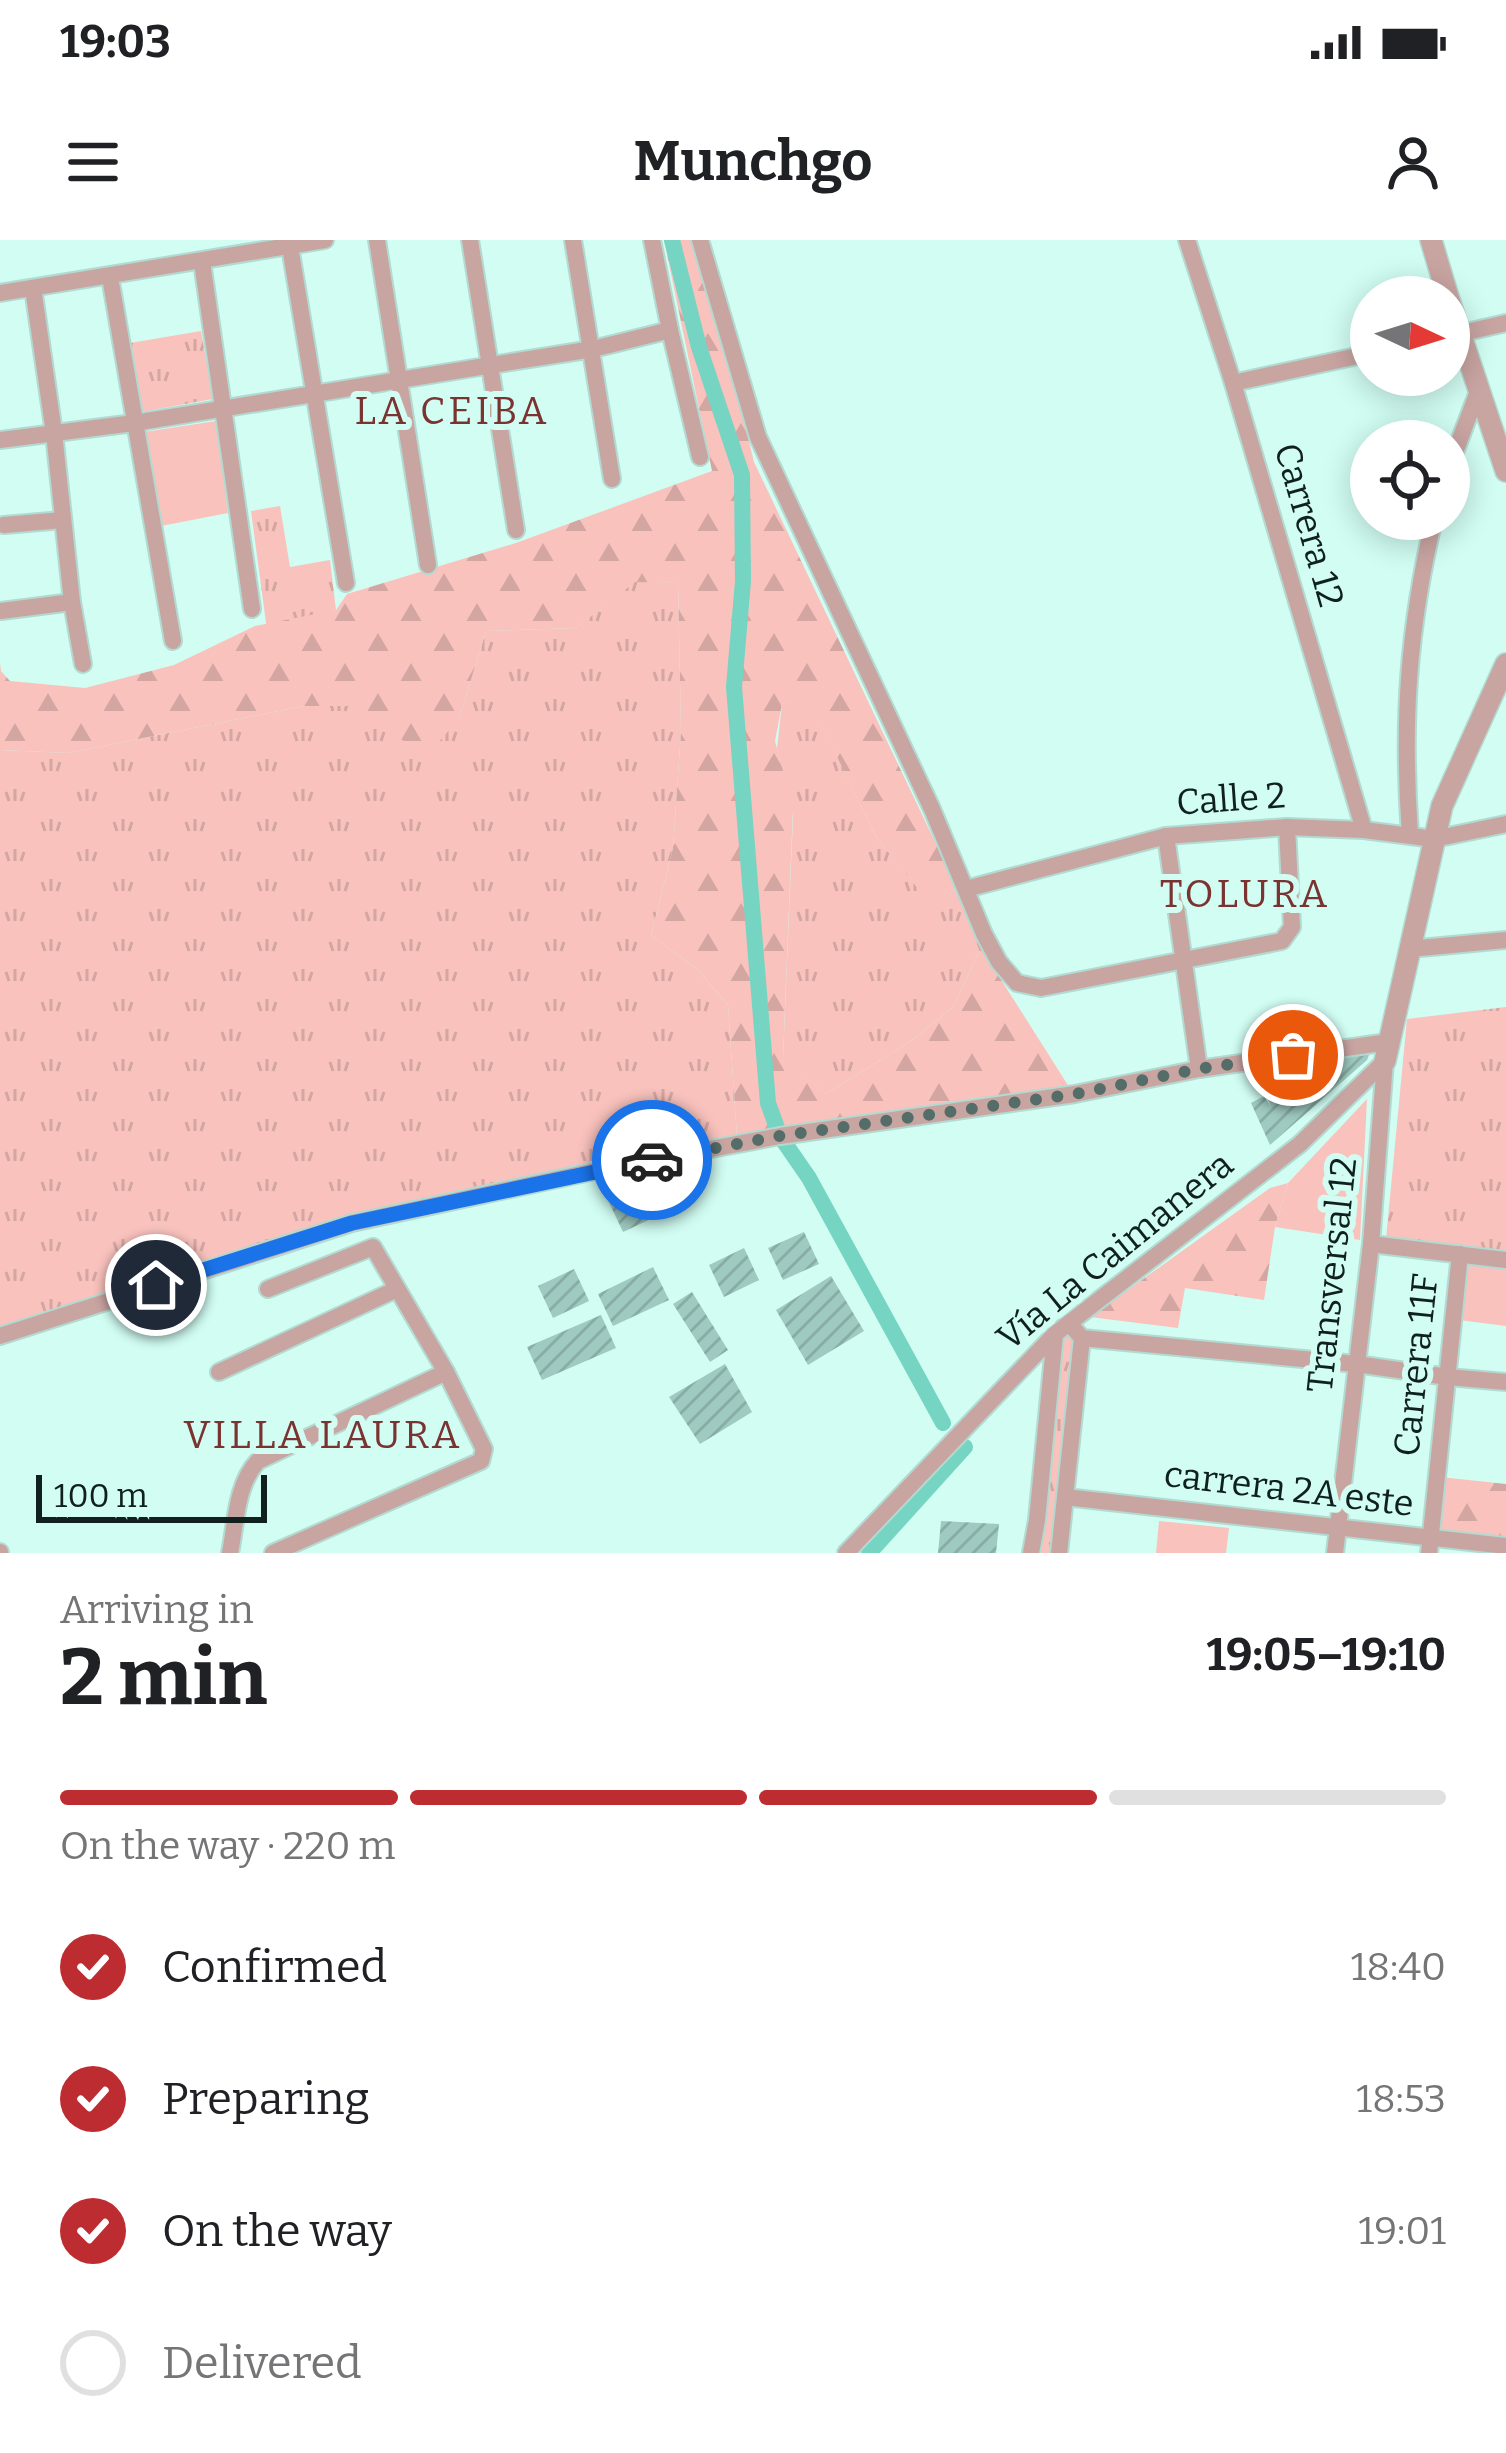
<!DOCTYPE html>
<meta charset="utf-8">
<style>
:root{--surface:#fff;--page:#f6f6f6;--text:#202124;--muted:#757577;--line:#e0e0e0;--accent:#bc2c31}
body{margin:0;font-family:Bitter,serif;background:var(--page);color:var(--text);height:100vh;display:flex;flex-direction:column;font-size:45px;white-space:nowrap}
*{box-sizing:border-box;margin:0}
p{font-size:39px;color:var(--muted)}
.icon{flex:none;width:66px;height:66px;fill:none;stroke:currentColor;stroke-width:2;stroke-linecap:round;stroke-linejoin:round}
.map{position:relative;height:1313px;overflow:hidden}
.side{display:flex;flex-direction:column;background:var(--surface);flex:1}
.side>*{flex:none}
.needle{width:78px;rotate:94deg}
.tools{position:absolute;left:1350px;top:36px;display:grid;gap:24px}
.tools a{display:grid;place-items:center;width:120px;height:120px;border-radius:50%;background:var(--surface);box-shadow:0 6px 30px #0003;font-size:60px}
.scale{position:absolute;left:36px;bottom:30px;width:231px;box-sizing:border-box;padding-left:12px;border:6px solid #10201d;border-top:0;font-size:33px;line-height:42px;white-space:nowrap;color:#10201d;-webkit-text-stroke:9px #d1fdf3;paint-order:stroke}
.pin{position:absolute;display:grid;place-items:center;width:102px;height:102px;color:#fff;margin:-51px;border:6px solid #fff;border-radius:50%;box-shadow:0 3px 12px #0007}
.courier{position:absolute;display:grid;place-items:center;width:120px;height:120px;margin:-60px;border:9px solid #1a73e8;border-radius:50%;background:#fff;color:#222;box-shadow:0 3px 15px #0007}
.summary em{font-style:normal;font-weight:700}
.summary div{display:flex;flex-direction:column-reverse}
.summary{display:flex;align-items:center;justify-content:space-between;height:204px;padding:0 60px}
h1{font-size:78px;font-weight:700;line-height:90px}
.bar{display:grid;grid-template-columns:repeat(4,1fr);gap:18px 12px;align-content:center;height:144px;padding:0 60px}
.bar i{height:15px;border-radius:9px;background:var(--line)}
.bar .active{background:var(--accent)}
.bar p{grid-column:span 4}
ol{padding:0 60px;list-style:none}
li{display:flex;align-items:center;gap:36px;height:132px}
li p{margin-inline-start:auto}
li .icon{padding:12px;border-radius:50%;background:var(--accent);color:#fff;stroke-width:4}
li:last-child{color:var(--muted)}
li i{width:66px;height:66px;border:6px solid var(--line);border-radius:50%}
.status{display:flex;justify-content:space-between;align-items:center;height:84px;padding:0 60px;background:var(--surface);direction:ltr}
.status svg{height:33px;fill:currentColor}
header{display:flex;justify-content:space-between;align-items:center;height:156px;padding:0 60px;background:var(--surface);font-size:54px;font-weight:700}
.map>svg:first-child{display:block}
</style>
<div class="status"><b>19:03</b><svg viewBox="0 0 49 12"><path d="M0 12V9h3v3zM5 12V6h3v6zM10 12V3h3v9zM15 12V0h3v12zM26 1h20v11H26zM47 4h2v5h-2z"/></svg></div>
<header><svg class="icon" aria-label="menu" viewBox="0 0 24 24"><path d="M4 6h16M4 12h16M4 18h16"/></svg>Munchgo<svg class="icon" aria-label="person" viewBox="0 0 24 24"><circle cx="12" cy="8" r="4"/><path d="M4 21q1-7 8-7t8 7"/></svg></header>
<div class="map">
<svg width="1506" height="1313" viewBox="0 0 1506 1313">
<defs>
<pattern id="grass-tufts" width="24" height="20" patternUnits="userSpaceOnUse" patternTransform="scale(3)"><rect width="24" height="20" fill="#f9c2bd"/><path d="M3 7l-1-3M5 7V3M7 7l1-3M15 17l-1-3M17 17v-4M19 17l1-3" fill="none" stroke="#d4a6a2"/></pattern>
<pattern id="forest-firs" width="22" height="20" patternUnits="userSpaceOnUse" patternTransform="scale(3)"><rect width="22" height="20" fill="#f9c2bd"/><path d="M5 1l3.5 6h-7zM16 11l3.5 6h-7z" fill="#d4a6a2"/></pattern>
<pattern id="building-hatch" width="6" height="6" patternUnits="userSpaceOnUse" patternTransform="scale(3)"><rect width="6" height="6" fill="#9fcac1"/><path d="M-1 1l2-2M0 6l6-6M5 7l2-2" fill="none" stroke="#88ada5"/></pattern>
</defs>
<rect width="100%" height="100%" fill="#d1fdf3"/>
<g fill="url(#grass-tufts)">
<path d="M 201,91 L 213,159 L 141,172 L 130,103 Z"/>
<path d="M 280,266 L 290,327 L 330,320 L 336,370 L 267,390 L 251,271 Z"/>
<path d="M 635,341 L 678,343 L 681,491 L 673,608 L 651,695 L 697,729 L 728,765 L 737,897 L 364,971 L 0,1087 L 0,510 L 68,513 L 304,466 L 374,456 L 459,479 L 486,391 L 576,388 Z"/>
<path d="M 809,458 L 875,595 L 931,664 L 955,650 L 981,708 L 953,767 L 911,801 L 826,854 L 783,819 L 793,576 L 777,508 L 782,464 Z"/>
<path d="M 1506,767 L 1506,1017 L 1386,999 L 1407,779 Z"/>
<path d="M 1065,1090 L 1077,1099 L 1054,1313 L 1034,1313 L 1058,1095 Z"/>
</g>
<g fill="url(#forest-firs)">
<path d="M 664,0 L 700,0 L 754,222 L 947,627 L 955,650 L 931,665 L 875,595 L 809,459 L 782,464 L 775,501 L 793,568 L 783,818 L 826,854 L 911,801 L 953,767 L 981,708 L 1071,850 L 976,858 L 737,897 L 728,765 L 697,729 L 651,695 L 673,608 L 681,491 L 678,343 L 635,342 L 576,388 L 486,391 L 459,479 L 430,512 L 388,494 L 358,466 L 304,466 L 68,513 L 0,510 L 0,423 L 1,431 L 10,441 L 85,448 L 174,425 L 255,386 L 336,370 L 347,354 L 516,303 L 712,231 Z"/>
<path d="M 1288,943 L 1275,987 L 1264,1060 L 1185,1048 L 1178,1088 L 1090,1077 L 1270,948 Z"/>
<path d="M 1440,1237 L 1506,1244 L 1506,1300 L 1434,1292 Z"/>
</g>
<g fill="#f9c2bd">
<path d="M 216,181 L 228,273 L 161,286 L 144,192 Z"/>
<path d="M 1367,859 L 1360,1000 L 1275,987 L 1288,943 Z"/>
<path d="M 1466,1025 L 1506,1029 L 1506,1086 L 1459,1080 Z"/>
<path d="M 1159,1281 L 1229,1288 L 1226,1313 L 1156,1313 Z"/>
</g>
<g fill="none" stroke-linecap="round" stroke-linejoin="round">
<g stroke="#76d4c3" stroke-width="16">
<path d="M 672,0 L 699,107 L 742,235 L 743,341 L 734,447 L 768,863 L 780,896 L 809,938 L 943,1183"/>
<path d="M 869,1313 L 965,1207"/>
</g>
</g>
<g fill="url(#building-hatch)">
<path d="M 1366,812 L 1369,815 L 1367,820 L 1270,905 L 1251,863 L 1264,856 L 1271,867 L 1257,831 Z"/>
<path d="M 644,943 L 659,975 L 623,992 L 608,960 Z"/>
<path d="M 804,992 L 819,1024 L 783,1040 L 768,1008 Z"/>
<path d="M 744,1008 L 759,1040 L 724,1057 L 709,1025 Z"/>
<path d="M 653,1027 L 669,1060 L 613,1086 L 598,1054 Z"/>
<path d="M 574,1029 L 589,1061 L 553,1078 L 538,1046 Z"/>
<path d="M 831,1036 L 864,1091 L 808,1125 L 776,1070 Z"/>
<path d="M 692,1052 L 728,1110 L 710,1122 L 673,1064 Z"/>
<path d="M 601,1075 L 616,1108 L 542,1140 L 527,1107 Z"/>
<path d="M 725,1124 L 752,1172 L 700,1204 L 669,1157 Z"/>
<path d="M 941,1281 L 999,1284 L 996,1313 L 938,1313 Z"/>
</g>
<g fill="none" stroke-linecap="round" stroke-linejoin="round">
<defs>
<g id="minor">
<path d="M 377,0 L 428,325"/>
<path d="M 470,0 L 516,290"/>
<path d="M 573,0 L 612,239"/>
<path d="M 652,0 L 670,90 L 700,217"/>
<path d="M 700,0 L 758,197 L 932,569 L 984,694 L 999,722 L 1017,743 L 1041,748 L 1282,701 L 1292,687 L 1287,587"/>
<path d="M 1187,0 L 1233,143 L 1364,590"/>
<path d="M 290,7 L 346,343"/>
<path d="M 202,22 L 252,369"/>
<path d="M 110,37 L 173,401"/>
<path d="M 33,48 L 54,193 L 72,362 L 83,424"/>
<path d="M 0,53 L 325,0"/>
<path d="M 1449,96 L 1506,83"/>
<path d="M 1233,143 L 1371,113"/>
<path d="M 0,200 L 134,183 L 492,125 L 593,109 L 670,90"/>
<path d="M 1449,228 L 1479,149"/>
<path d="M 4,285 L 63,280"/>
<path d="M 1,371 L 72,362"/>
<path d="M 1410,595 C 1402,482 1408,389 1434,279"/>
<path d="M 1166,596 L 1199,829"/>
<path d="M 966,649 L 1166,596 L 1287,587 L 1364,590 L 1434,599 L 1506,584"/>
<path d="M 1409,709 L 1506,700"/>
<path d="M 1371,1004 L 1506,1020"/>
<path d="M 268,1049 L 373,1007 L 446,1132 L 484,1209 L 481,1221 L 273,1313"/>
<path d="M 1069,1083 L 1082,1098 L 1356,1124 L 1448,1137 L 1506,1142"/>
<path d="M 0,1096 L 352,983 L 604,929 L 780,896 L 1075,854 L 1199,829 L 1388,802"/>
<path d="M 219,1132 L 397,1049"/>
<path d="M 1065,1257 L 1506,1306"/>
<path d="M 0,1312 L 0,1313"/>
<path d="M 230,1313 C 236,1283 236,1244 258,1221 L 446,1132"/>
<path d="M 846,1313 L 1055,1094 L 1300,904 L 1385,821"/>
<path d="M 1031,1313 L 1037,1280 L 1055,1095"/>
<path d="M 1059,1313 L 1082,1098"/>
<path d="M 1335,1313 L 1371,1004 L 1385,821"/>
<path d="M 1429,1313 L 1460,1014"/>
</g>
<g id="tertiary">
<path d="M 1431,0 L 1448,57"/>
<path d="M 1449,60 L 1506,231"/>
<path d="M 1385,821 L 1442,566 L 1506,424"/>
</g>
</defs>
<use href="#minor" stroke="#b2dad1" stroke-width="20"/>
<use href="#tertiary" stroke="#b2dad1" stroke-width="24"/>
<use href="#minor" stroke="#c9a5a2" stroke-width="16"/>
<use href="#tertiary" stroke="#c9a5a2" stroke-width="21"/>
</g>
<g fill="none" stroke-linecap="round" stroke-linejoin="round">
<path stroke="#546d68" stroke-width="12" stroke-dasharray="0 21.6" d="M 652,920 L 780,896 L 1075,854 L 1198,829 L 1293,815"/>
<path stroke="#1a73e8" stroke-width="15" d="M 156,1045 L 352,983 L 652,920"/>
</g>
<g text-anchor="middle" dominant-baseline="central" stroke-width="12" stroke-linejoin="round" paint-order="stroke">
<g font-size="36" fill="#10201d" stroke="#d1fdf3">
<text transform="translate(1309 285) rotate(74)">Carrera 12</text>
<text transform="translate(1231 559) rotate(-4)">Calle 2</text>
<text transform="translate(1115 1011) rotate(-39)">Vía La Caimanera</text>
<text transform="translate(1332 1035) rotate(-84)">Transversal 12</text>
<text transform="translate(1416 1125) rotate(-84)">Carrera 11F</text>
<text transform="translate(1289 1249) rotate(7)">carrera 2A este</text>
</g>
<g font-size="39" letter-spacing="3" fill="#7a3331" stroke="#d1fdf3">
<text x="452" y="171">LA CEIBA</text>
<text x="1245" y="654">TOLURA</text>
<text x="323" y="1195">VILLA LAURA</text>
</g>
</g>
</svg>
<div class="tools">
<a><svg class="needle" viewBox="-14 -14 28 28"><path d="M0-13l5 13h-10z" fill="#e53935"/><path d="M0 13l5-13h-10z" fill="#757577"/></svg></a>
<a><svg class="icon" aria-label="locate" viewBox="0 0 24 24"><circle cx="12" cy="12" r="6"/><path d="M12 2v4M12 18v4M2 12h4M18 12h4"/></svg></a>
</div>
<div class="scale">100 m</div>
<div class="pin" style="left:1293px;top:815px;background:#ea580c"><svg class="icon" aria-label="bag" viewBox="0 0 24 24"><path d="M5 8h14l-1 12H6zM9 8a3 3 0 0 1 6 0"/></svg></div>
<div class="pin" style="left:156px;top:1045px;background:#1f2937"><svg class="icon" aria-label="home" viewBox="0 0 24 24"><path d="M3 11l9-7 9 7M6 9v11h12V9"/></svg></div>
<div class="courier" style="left:652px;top:920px"><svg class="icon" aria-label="car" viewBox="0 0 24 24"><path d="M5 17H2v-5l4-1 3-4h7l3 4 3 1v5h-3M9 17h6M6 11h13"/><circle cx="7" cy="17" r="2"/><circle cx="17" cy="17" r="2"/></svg></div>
</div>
<section class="side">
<div class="summary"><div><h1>2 min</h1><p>Arriving in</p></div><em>19:05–19:10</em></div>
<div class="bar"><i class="active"></i><i class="active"></i><i class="active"></i><i></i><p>On the way · 220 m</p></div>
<ol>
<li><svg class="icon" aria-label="check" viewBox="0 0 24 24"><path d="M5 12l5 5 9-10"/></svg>Confirmed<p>18:40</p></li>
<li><svg class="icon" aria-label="check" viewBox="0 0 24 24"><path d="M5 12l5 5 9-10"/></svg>Preparing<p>18:53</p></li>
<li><svg class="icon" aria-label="check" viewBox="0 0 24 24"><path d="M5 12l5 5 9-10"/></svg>On the way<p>19:01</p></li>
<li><i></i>Delivered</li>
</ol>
</section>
